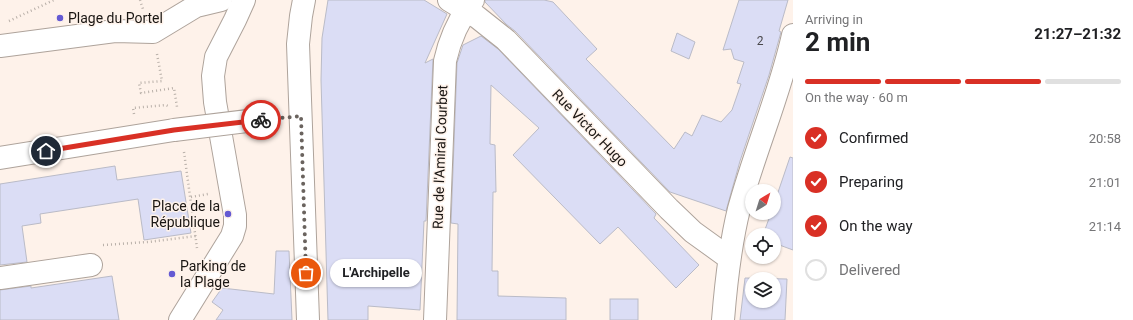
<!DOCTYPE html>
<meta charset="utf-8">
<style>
:root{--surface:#fff;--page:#f6f6f6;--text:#202124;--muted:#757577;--line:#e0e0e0;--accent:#d93025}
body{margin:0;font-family:Roboto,sans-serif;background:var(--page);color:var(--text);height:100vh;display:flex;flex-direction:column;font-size:15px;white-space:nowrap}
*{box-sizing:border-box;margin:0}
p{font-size:13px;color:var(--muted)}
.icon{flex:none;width:22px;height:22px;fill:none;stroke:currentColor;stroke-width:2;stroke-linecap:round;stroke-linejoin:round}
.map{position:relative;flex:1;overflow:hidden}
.drawer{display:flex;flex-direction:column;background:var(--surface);width:340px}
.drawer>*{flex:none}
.needle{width:26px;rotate:38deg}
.fabs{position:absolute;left:745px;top:184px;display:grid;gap:8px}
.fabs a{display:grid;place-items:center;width:36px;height:36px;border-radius:50%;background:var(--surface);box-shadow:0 1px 3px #0004;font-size:20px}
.pin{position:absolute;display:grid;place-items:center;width:34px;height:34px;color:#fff;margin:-17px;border:2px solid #fff;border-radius:50%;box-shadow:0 1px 4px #0007}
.courier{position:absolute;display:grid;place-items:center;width:40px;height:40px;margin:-20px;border:3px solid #d93025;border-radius:50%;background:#fff;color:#222;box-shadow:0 1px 5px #0007}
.bubble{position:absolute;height:28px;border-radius:14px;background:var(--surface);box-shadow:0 1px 3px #0004;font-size:13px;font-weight:700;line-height:28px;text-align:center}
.summary em{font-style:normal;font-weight:700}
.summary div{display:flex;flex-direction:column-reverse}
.summary{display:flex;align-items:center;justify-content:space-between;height:68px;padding:0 12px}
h1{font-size:26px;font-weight:700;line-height:30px}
.bar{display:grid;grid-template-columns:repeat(4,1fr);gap:6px 4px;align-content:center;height:48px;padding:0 12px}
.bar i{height:5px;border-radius:3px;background:var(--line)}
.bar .active{background:var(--accent)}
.bar p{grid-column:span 4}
ol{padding:0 12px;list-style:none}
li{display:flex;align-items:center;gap:12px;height:44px}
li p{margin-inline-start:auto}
li .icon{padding:4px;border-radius:50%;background:var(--accent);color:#fff;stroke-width:4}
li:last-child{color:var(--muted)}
li i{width:22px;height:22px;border:2px solid var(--line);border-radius:50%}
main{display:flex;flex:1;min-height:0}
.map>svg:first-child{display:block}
</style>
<main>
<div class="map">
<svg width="793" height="320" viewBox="0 0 793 320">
<rect width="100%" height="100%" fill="#fef2ea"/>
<g fill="#dbddf5" stroke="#babbc7" fill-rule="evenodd">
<path d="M 328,0 L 424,0 L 447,14 L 425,63 L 433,59 L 426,221 L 424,221 L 420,310 L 368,306 L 368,320 L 328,320 L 321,80 L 322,38 Z"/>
<path d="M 485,0 L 544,0 L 553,2 L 597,49 L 586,59 L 674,149 L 685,132 L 692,136 L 702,115 L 721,122 L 732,110 L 741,84 L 737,83 L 744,62 L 734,59 L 731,49 L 723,50 L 739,0 L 788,0 L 779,31 L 781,32 L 769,75 L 740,161 L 726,211 L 670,192 L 515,31 L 506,24 L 485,2 Z"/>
<path d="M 677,33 L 695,42 L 689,59 L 671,51 Z"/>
<path d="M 481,36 L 498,49 L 656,214 L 654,218 L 699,265 L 676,288 L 618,227 L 600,244 L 513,155 L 539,128 L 491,85 L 490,144 L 495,145 L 496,192 L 493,192 L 492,271 L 498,271 L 498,296 L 566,298 L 566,320 L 457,320 L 458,224 L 451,223 L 457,63 L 463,45 Z"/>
<path d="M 790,157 L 793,158 L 793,250 L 774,243 L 774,235 L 763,235 L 771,213 L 774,213 L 774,204 Z"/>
<path d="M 115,166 L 117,180 L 181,171 L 191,233 L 144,240 L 138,199 L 40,214 L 41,223 L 22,226 L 27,262 L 0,265 L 0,184 Z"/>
<path d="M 276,251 L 289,251 L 292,320 L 216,320 L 223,310 L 212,302 L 222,288 L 274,294 Z"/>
<path d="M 112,276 L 119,320 L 0,320 L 0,290 L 31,286 L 31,288 Z"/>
<path d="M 745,278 L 787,279 L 785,320 L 740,320 ZM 752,279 L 774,279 L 774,301 L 752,301 Z"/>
<rect x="610" y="299" width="28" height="21"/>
</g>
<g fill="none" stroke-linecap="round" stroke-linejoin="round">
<defs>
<g id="minor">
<path d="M 304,0 L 301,16 L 298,44 L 308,320"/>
<path d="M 449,0 L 477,17 L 506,40 L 669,209 L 693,232 L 729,258"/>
<path d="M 0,46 L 115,31 L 153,32 L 196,6 L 221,0"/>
<path d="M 0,158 L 174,130"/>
<path d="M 0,278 L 91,265"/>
<path d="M 180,320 L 232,236 L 235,226 L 235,215 L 215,102 L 213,76 L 216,57 L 235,20 L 244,0"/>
<path d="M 435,320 L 445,61 C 450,38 459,19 473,0"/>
<path d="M 723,320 C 726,283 730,245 739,209 C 755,150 780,94 793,35"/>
</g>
</defs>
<use href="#minor" stroke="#aea39b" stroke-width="24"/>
<g stroke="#b9b0a9" stroke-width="2.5" stroke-dasharray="1 3" stroke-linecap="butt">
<path d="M 140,0 L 143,9"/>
<path d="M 9,21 L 54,0"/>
<path d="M 157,54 L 162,81 L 139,83 L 141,93 L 174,88 L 177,107"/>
<path d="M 134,114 L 133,108 L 166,105 L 170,107"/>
<path d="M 184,152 L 197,248"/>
<path d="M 191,197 L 208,194"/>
<path d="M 103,245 L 148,242 L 196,236"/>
</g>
<use href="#minor" stroke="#fff" stroke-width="22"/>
<defs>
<path id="minor-bridge" d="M 174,130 L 272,118"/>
</defs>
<use href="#minor-bridge" stroke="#aea39b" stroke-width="24" stroke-linecap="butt"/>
<use href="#minor-bridge" stroke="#fff" stroke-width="22"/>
</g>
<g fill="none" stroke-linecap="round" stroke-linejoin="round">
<path stroke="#6a635e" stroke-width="4" stroke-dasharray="0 7.2" d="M 261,120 L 301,116 L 306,273"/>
<path stroke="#d93025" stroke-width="5" d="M 46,151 L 174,130 L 261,120"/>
</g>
<g fill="#645ad3" stroke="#fef2ea" stroke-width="1.5">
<circle cx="60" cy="18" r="4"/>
<circle cx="228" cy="214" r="4"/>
<circle cx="172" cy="274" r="4"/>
</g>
<g text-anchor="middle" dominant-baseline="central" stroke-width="3" stroke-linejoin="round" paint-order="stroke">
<g font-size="12" fill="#4a484c">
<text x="760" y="41">2</text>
</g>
<g font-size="14" fill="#1a1613" stroke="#fef2ea" text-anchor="start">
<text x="68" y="18">Plage du Portel</text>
<text x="220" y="206" text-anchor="end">Place de la<tspan x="220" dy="16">République</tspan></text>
<text x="180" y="266">Parking de<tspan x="180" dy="16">la Plage</tspan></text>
</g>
<g font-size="14" fill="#1a1613" stroke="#fef2ea">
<text transform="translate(590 128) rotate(46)">Rue Victor Hugo</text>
<text transform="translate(440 157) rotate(-88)">Rue de l'Amiral Courbet</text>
</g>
</g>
</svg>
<div class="fabs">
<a><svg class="needle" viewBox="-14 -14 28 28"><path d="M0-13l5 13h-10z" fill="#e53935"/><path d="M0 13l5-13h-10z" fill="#757577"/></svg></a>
<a><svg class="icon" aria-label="locate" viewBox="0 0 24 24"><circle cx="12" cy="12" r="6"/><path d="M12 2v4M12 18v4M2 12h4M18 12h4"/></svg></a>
<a><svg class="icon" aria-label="layers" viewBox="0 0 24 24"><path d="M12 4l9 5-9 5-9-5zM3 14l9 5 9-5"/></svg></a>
</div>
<div class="pin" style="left:306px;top:273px;background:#ea580c"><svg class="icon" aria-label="bag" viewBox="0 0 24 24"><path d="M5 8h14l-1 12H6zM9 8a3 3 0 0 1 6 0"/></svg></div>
<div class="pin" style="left:46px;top:151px;background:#1f2937"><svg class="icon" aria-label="home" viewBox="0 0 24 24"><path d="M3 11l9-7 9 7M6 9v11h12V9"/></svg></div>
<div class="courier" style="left:261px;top:120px"><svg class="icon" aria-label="bike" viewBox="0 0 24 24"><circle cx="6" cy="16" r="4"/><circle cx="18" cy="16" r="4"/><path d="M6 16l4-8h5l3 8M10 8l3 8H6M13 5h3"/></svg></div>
<div class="bubble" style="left:330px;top:259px;width:92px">L'Archipelle</div>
</div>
<section class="drawer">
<div class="summary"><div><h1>2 min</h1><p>Arriving in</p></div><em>21:27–21:32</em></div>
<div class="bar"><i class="active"></i><i class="active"></i><i class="active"></i><i></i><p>On the way · 60 m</p></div>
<ol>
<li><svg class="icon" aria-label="check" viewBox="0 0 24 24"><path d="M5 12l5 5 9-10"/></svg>Confirmed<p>20:58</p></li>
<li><svg class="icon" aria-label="check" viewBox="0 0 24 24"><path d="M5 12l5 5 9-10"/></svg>Preparing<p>21:01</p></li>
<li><svg class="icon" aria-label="check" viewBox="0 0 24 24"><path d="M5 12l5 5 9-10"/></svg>On the way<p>21:14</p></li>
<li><i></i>Delivered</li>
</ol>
</section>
</main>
